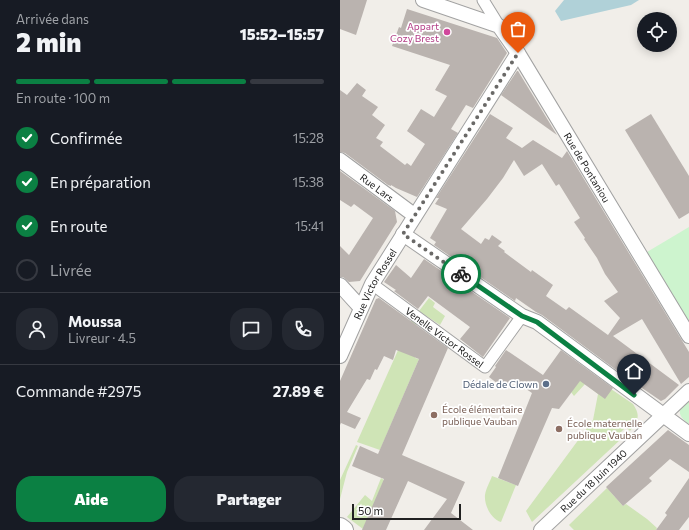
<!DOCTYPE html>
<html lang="fr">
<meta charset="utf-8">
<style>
:root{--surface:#171b24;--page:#242831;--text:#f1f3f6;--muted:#9ea1a6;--line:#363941;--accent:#0b8043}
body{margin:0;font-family:Commissioner,sans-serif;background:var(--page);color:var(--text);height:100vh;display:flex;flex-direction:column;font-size:15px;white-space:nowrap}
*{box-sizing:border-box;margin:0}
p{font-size:13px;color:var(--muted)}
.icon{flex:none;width:22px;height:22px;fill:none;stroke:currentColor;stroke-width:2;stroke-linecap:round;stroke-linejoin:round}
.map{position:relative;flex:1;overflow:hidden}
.details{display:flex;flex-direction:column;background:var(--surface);width:340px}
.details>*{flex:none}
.controls{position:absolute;left:297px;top:12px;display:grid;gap:8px}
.controls a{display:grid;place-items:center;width:40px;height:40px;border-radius:50%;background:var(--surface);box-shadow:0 2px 10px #0003;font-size:20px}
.scale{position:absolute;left:12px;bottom:10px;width:109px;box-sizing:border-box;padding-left:4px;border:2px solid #212121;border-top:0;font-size:11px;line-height:14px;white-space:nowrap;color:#212121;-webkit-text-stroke:3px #fff;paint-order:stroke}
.pin{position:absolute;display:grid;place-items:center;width:34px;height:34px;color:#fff;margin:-41px -17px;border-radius:50% 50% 50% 0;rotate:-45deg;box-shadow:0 0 4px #0007}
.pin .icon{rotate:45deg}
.courier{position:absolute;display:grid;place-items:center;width:40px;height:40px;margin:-20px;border:3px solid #0b8043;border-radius:50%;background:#fff;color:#222;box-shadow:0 1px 5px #0007}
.headline em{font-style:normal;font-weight:800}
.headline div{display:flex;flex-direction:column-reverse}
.headline{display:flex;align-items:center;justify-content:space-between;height:68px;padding:0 16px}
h1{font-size:26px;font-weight:800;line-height:30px}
.bar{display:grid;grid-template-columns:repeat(4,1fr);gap:6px 4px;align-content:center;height:48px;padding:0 16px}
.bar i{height:5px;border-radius:3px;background:var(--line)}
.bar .selected{background:var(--accent)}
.bar p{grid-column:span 4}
.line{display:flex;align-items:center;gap:10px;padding:0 16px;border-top:1px solid var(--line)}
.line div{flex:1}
.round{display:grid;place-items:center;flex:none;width:42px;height:42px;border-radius:16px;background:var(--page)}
ol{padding:0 16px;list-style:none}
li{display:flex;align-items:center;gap:12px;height:44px}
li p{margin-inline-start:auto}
li .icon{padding:4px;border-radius:50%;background:var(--accent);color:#fff;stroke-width:4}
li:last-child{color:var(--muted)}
li i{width:22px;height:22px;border:2px solid var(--line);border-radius:50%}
.primary-button{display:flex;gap:8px;margin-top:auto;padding:8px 16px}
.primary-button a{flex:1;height:46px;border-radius:16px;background:var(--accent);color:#fff;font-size:16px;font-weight:800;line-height:46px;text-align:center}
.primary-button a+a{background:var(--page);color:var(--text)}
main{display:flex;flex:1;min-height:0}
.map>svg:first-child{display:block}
</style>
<main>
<section class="details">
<div class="headline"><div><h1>2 min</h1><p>Arrivée dans</p></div><em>15:52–15:57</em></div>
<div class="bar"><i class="selected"></i><i class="selected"></i><i class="selected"></i><i></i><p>En route · 100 m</p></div>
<ol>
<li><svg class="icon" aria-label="check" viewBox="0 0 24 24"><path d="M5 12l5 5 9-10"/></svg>Confirmée<p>15:28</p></li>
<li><svg class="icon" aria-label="check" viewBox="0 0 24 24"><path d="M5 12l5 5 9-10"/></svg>En préparation<p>15:38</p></li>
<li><svg class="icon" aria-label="check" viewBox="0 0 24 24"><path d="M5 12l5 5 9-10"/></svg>En route<p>15:41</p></li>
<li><i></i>Livrée</li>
</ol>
<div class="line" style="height:72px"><a class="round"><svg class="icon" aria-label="person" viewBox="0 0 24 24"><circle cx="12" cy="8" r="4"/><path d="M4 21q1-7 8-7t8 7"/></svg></a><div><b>Moussa</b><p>Livreur · 4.5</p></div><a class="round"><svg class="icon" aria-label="chat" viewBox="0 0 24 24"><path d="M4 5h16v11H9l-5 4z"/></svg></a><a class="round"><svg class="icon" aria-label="phone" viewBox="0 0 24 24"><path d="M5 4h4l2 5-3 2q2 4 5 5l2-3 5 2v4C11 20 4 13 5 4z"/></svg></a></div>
<div class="line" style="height:52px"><div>Commande #2975</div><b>27.89 €</b></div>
<div class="primary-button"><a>Aide</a><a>Partager</a></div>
</section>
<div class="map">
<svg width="349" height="530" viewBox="0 0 349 530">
<rect width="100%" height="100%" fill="#f1eee9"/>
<g fill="#cfe4b6">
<path d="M 89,298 L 95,303 L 93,307 L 105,316 L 100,325 L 79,311 Z"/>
<path d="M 72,319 L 77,323 L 69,342 L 79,349 L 75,358 L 79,359 L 40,450 L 17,442 Z"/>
<path d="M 246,372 L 293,404 C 301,416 298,420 290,431 L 286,427 L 277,436 L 280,440 L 192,522 L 186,511 L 253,420 L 258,394 L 245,384 L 234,396 L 231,392 Z"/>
<path d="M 16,445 L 18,446 L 7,472 L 0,499 L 0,480 Z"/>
<path d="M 152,476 L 176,485 L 161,522 C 151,519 144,505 145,495 C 146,488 150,482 152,476 Z"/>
<path d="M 41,478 L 44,480 L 23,529 L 7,517 L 25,495 L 32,501 Z"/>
<path d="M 267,488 L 283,506 L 286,504 L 307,519 L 317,528 L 316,530 L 234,530 L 229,525 Z"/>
</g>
<g fill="#cdf4ce">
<path d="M 349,227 L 349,322 L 307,252 Z"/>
<path d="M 349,396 L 349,424 C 334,413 340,408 349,396 Z"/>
</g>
<path fill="#b0d1d8" d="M 224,0 L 299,0 L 291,5 L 221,21 L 215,11 Z"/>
<g fill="#bab3af" fill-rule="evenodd">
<path d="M 0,0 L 27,0 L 16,35 L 0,29 Z"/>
<path d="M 67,9 L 157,38 L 167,53 L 133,108 L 126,105 L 111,129 L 118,133 L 77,197 L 56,188 L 51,185 L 51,186 L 48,185 L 5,153 L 0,152 L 0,90 L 7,95 L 17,83 L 26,90 L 22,96 L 38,107 L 32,115 L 45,125 L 36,138 L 43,142 L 40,146 L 65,165 L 67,163 L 71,166 L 85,144 L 67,131 L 81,109 L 94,117 L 107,96 L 95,90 L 110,65 L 52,46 L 59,27 L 61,28 Z"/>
<path d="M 177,71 L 178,71 L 217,135 L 161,95 Z"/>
<path d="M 150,114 L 173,128 L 166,138 L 182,148 L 193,140 L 222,158 L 227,151 L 349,352 L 349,377 L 341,384 L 302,319 L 273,336 L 339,385 L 325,399 L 321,401 L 283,375 L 202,315 L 196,312 L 176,298 L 175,301 L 94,245 L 96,242 L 90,238 L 107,209 L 95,204 L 99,198 L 96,198 ZM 174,160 L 184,176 L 202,164 L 216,186 L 219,184 L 240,218 L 234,222 L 245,238 L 244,239 L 257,258 L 265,274 L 278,292 L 264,301 L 280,318 L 268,335 L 229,307 L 226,310 L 206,296 L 213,285 L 192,270 L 191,272 L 164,252 L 165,251 L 158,246 L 162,242 L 152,235 L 149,240 L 145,238 L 141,244 L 121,229 L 147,199 L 163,178 Z"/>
<path d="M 311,114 L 349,176 L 349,213 L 339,219 L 285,130 Z"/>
<path d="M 0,171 L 55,211 L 57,222 L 20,281 L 9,282 L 3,277 L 0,277 L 0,246 L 9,255 L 33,218 L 14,204 L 11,207 L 0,200 Z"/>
<path d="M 84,259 L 170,318 L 143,357 L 120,339 L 130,327 L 88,296 L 78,309 L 54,291 L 56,290 L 44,282 L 56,265 L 71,278 Z"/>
<path d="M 39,298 L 108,348 L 62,455 L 125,482 L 111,513 L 133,530 L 84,530 L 107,499 L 68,481 L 46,530 L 22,530 L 44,479 L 12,466 L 20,446 L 38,454 L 79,359 L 56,350 L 53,360 L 44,356 L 37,370 L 35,369 L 30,380 L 27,379 L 7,412 L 21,418 L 15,429 L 1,423 L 0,425 L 0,381 L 36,299 Z"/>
<path d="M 166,350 L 203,375 L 221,350 L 273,388 L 265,399 L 240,381 L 219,409 L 212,408 L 178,486 L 158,478 L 192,393 L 173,380 L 166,390 L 149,377 L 156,367 L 155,366 Z"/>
<path d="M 328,430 L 349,445 L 349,472 L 330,459 L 309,478 L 312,481 L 283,506 L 266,487 Z"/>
<path d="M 349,478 L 349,517 L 339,530 L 316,530 L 327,515 L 325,513 Z"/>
</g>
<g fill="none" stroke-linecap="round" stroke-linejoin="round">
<defs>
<g id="pedestrian">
<path d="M 143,0 L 159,26"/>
<path id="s1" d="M 32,284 L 145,367 L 182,316"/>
</g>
<g id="minor">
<path id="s2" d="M 83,0 L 159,26 L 178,53 L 349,336"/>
<path id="s3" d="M 0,160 L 74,215"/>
<path d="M 63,234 L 182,316 L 197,322 L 349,434"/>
<path d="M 0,285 L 21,308"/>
<path id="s4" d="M 0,356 L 32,284 L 178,53"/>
<path id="s5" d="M 201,530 L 349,391"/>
</g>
<path id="tertiary" d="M 0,527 L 4,530"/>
</defs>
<use href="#pedestrian" stroke="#a2a2a2" stroke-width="13"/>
<use href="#minor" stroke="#a2a2a2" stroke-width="16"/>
<use href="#tertiary" stroke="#a2a2a2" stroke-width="20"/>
<use href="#pedestrian" stroke="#fff" stroke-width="11"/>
<use href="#minor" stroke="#fff" stroke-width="14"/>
<use href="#tertiary" stroke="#fff" stroke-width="18"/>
</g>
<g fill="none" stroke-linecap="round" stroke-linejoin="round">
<path stroke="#6a6967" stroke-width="4" stroke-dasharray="0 7.2" d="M 121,274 L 63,234 L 178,53"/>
<path stroke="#0b8043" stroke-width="5" d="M 121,274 L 182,316 L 197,322 L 294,395"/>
</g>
<circle fill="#d1479c" stroke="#fff" stroke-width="1.5" cx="107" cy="32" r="4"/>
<circle fill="#5c6f8a" stroke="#fff" stroke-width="1.5" cx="206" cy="384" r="4"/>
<g fill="#8d6e63" stroke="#fff" stroke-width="1.5">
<circle cx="94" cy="415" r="4"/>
<circle cx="219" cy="429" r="4"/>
</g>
<g text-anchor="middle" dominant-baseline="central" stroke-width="3.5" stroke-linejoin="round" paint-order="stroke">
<g font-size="10" fill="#b23c85" stroke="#fff" text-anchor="end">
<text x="99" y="26">Appart<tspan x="99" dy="12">Cozy Brest</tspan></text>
</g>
<g font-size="10" fill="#212121" stroke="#fff">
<text stroke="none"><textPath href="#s2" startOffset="247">Rue de Pontaniou</textPath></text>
<text stroke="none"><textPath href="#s3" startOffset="46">Rue Lars</textPath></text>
<text stroke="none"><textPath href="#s4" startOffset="80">Rue Victor Rossel</textPath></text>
<text stroke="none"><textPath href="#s1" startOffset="90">Venelle Victor Rossel</textPath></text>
<text stroke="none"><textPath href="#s5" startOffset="72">Rue du 18 Juin 1940</textPath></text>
</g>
<g font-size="10" fill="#4e5e75" stroke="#fff" text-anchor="end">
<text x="198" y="384">Dédale de Clown</text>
</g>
<g font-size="10" fill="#785e54" stroke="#fff" text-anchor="start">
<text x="102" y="409">École élémentaire<tspan x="102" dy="12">publique Vauban</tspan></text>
<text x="227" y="423">École maternelle<tspan x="227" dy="12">publique Vauban</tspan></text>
</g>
</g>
</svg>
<div class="controls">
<a><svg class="icon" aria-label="locate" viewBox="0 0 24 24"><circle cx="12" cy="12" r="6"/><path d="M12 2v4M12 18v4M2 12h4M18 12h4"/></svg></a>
</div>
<div class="scale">50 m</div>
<div class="pin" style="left:178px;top:53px;background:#ea580c"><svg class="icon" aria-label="bag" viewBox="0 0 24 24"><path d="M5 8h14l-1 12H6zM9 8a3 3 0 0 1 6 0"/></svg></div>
<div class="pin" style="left:294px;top:395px;background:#1f2937"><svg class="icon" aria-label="home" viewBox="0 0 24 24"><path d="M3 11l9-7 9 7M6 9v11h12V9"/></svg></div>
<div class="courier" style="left:121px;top:274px"><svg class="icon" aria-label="bike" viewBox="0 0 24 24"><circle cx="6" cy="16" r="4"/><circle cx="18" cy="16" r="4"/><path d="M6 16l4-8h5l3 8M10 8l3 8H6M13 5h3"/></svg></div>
</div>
</main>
